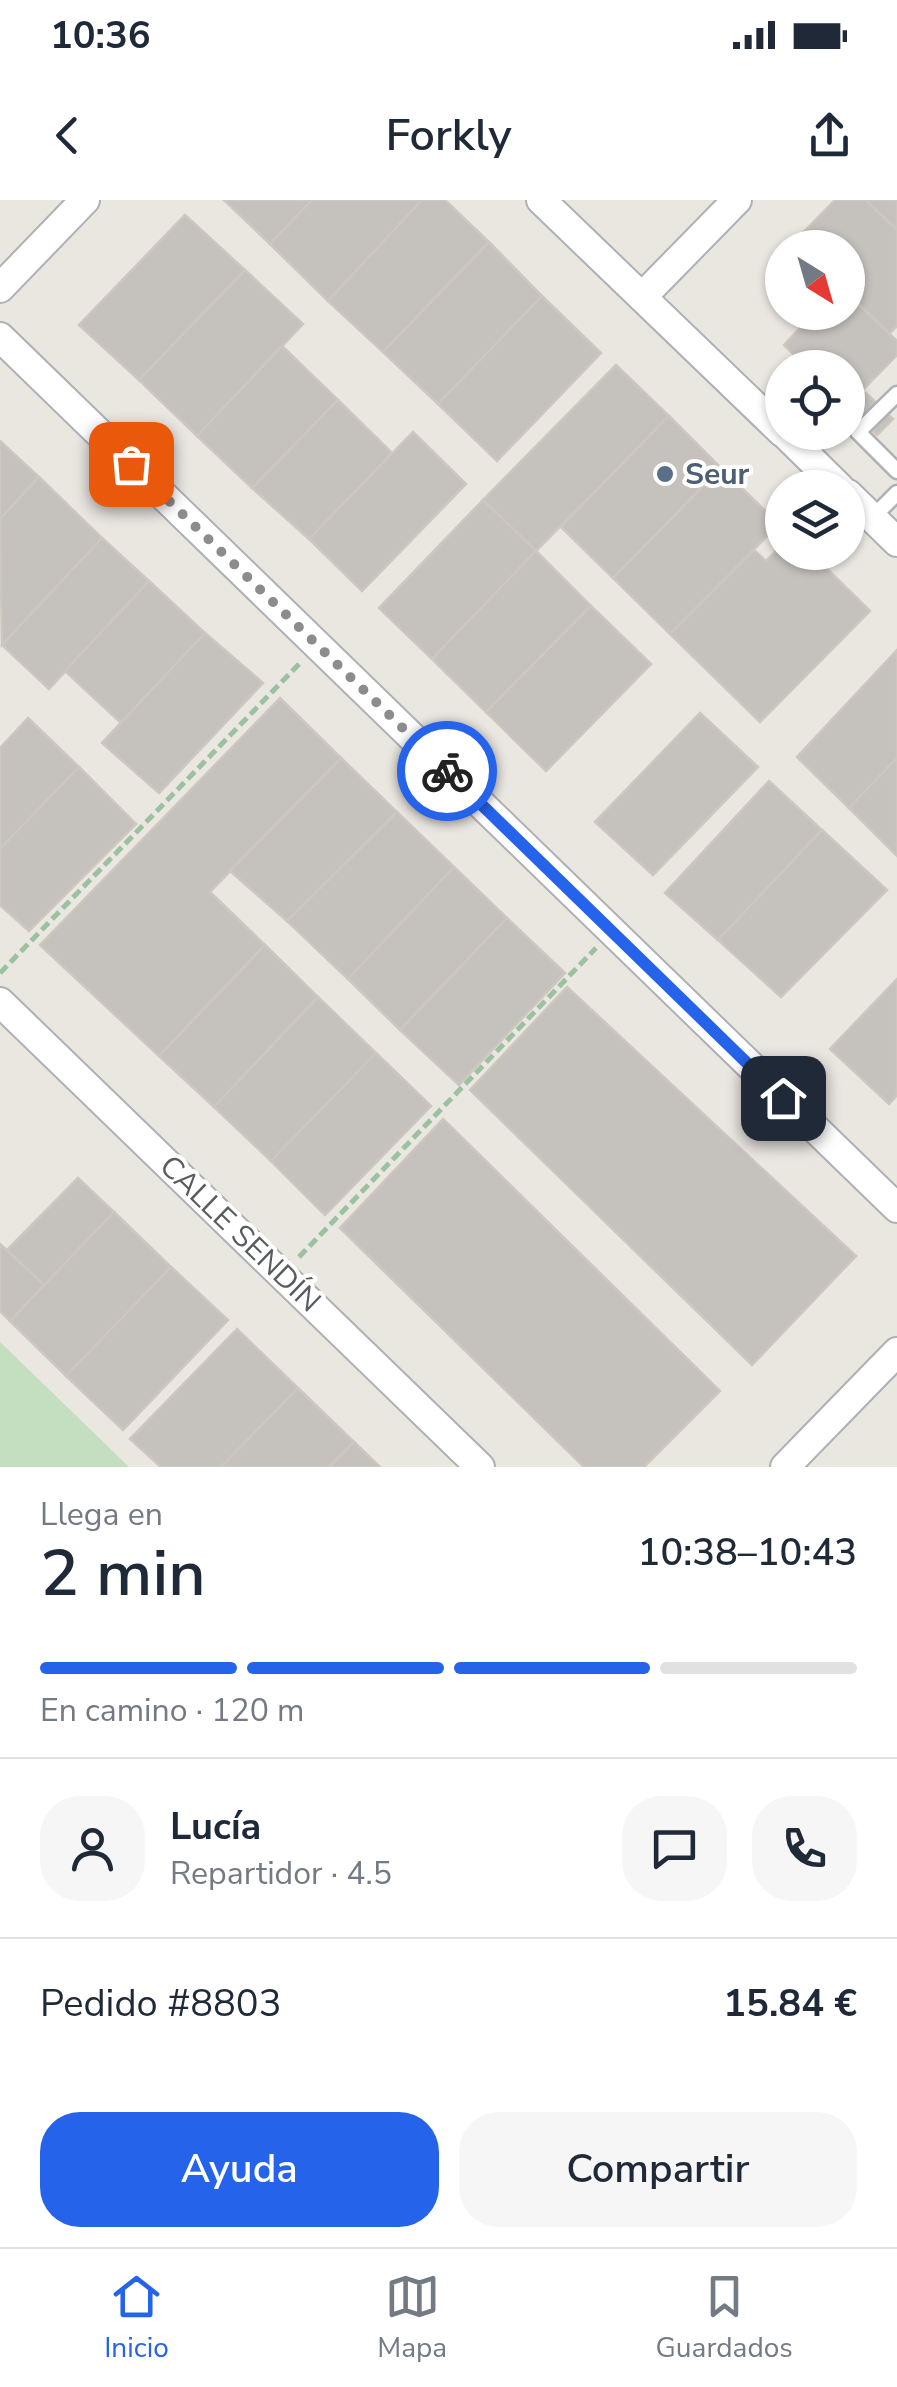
<!DOCTYPE html>
<html lang="es">
<meta charset="utf-8">
<style>
:root{--surface:#fff;--page:#f6f6f7;--text:#1f2937;--muted:#747a83;--line:#e0e1e3;--accent:#2563eb}
body{margin:0;font-family:"Nunito Sans",sans-serif;background:var(--page);color:var(--text);height:100vh;display:flex;flex-direction:column;font-size:38px;white-space:nowrap}
*{box-sizing:border-box;margin:0}
p{font-size:32px;color:var(--muted)}
.icon{flex:none;width:55px;height:55px;fill:none;stroke:currentColor;stroke-width:2;stroke-linecap:round;stroke-linejoin:round}
.map{position:relative;height:1267px;overflow:hidden}
.drawer{display:flex;flex-direction:column;background:var(--surface);flex:1}
.drawer>*{flex:none}
.needle{width:65px;rotate:143deg}
.fabs{position:absolute;left:765px;top:30px;display:grid;gap:20px}
.fabs a{display:grid;place-items:center;width:100px;height:100px;border-radius:50%;background:var(--surface);box-shadow:0 2px 8px #0004;font-size:50px}
.pin{position:absolute;display:grid;place-items:center;width:85px;height:85px;color:#fff;margin:-42px;border-radius:20px;box-shadow:0 5px 15px #0006}
.courier{position:absolute;display:grid;place-items:center;width:100px;height:100px;margin:-50px;border:8px solid #2563eb;border-radius:50%;background:#fff;color:#222;box-shadow:0 2px 12px #0007}
.head em{font-style:normal;font-weight:600}
.head div{display:flex;flex-direction:column-reverse}
.head{display:flex;align-items:center;justify-content:space-between;height:170px;padding:0 40px}
h1{font-size:65px;font-weight:600;line-height:75px}
.bar{display:grid;grid-template-columns:repeat(4,1fr);gap:15px 10px;align-content:center;height:120px;padding:0 40px}
.bar i{height:12px;border-radius:8px;background:var(--line)}
.bar .active{background:var(--accent)}
.bar p{grid-column:span 4}
.line{display:flex;align-items:center;gap:25px;padding:0 40px;border-top:2px solid var(--line)}
.line div{flex:1}
.round{display:grid;place-items:center;flex:none;width:105px;height:105px;border-radius:40px;background:var(--page)}
.action{display:flex;gap:20px;margin-top:auto;padding:20px 40px}
.action a{flex:1;height:115px;border-radius:40px;background:var(--accent);color:#fff;font-size:40px;font-weight:600;line-height:115px;text-align:center}
.action a+a{background:var(--page);color:var(--text)}
.status{display:flex;justify-content:space-between;align-items:center;height:70px;padding:0 50px;background:var(--surface);direction:ltr}
.status svg{height:28px;fill:currentColor}
header{display:flex;justify-content:space-between;align-items:center;height:130px;padding:0 40px;background:var(--surface);font-size:45px;font-weight:600}
.tab-bar{display:flex;justify-content:space-around;align-items:center;height:140px;border-top:2px solid var(--line);background:var(--surface);font-size:28px;color:var(--muted)}
.tab-bar a{display:grid;justify-items:center;gap:5px}
.tab-bar .active{color:var(--accent)}
.map>svg:first-child{display:block}
</style>
<div class="status"><b>10:36</b><svg viewBox="0 0 49 12"><path d="M0 12V9h3v3zM5 12V6h3v6zM10 12V3h3v9zM15 12V0h3v12zM26 1h20v11H26zM47 4h2v5h-2z"/></svg></div>
<header><svg class="icon" aria-label="back" viewBox="0 0 24 24"><path d="M15 5l-7 7 7 7"/></svg>Forkly<svg class="icon" aria-label="share" viewBox="0 0 24 24"><path d="M12 15V3M7 8l5-5 5 5M5 13v7h14v-7"/></svg></header>
<div class="map">
<svg width="897" height="1267" viewBox="0 0 897 1267">
<rect width="100%" height="100%" fill="#eae6e0"/>
<path fill="#c3dfbf" d="M 0,1142 L 129,1267 L 0,1267 Z"/>
<g fill="#c5c1bd" stroke="#cdc7bf" stroke-width="2.5">
<path d="M 224,0 L 312,0 L 270,44 Z"/>
<path d="M 312,0 L 422,0 L 328,101 L 270,44 Z"/>
<path d="M 422,0 L 445,0 L 489,42 L 383,152 L 328,101 Z"/>
<path d="M 835,0 L 866,0 L 897,30 L 897,126 L 889,134 L 848,94 L 848,48 L 800,48 L 794,42 Z"/>
<path d="M 866,0 L 897,0 L 897,30 Z"/>
<path d="M 185,15 L 245,70 L 139,180 L 79,125 Z"/>
<path d="M 489,42 L 542,96 L 438,204 L 383,152 Z"/>
<path d="M 245,70 L 303,124 L 197,236 L 139,180 Z"/>
<path d="M 848,94 L 897,141 L 897,155 L 848,205 L 848,168 L 807,168 L 784,145 L 815,112 L 848,112 Z"/>
<path d="M 542,96 L 601,153 L 497,261 L 438,204 Z"/>
<path d="M 282,146 L 338,200 L 252,288 L 197,236 Z"/>
<path d="M 616,165 L 669,216 L 536,351 L 483,300 Z"/>
<path d="M 866,193 L 893,219 L 877,235 L 850,210 Z"/>
<path d="M 338,200 L 392,253 L 309,339 L 252,288 Z"/>
<path d="M 669,216 L 721,268 L 613,378 L 561,327 Z"/>
<path d="M 413,232 L 466,284 L 362,391 L 309,339 Z"/>
<path d="M 0,241 L 39,277 L 0,319 Z"/>
<path d="M 721,268 L 779,324 L 670,434 L 613,378 Z"/>
<path d="M 39,277 L 102,338 L 2,445 L 0,319 Z"/>
<path d="M 483,300 L 536,351 L 432,459 L 379,408 Z"/>
<path d="M 102,338 L 149,381 L 49,489 L 2,445 Z"/>
<path d="M 782,345 L 782,352 L 810,352 L 870,411 L 760,522 L 670,434 L 754,350 L 766,361 Z"/>
<path d="M 536,351 L 591,406 L 486,512 L 432,459 Z"/>
<path d="M 149,381 L 205,433 L 121,523 L 65,471 Z"/>
<path d="M 591,406 L 651,464 L 546,571 L 486,512 Z"/>
<path d="M 205,433 L 263,483 L 159,593 L 102,543 Z"/>
<path d="M 897,450 L 897,558 L 849,608 L 797,557 Z"/>
<path d="M 280,498 L 341,558 L 210,692 L 265,745 L 159,856 L 40,745 Z"/>
<path d="M 700,513 L 758,567 L 653,675 L 595,622 Z"/>
<path d="M 28,518 L 79,567 L 0,649 L 0,548 Z"/>
<path d="M 341,558 L 397,612 L 287,721 L 230,671 Z"/>
<path d="M 897,558 L 897,656 L 849,608 Z"/>
<path d="M 79,567 L 136,624 L 29,731 L 0,705 L 0,649 Z"/>
<path d="M 769,581 L 822,630 L 718,740 L 665,693 Z"/>
<path d="M 397,612 L 454,667 L 348,779 L 287,721 Z"/>
<path d="M 822,630 L 887,690 L 781,797 L 718,740 Z"/>
<path d="M 454,667 L 507,718 L 400,830 L 348,779 Z"/>
<path d="M 507,718 L 565,773 L 459,885 L 400,830 Z"/>
<path d="M 265,745 L 318,797 L 214,907 L 159,856 Z"/>
<path d="M 897,779 L 897,895 L 889,904 L 830,849 Z"/>
<path d="M 567,787 L 856,1056 L 752,1165 L 470,890 Z"/>
<path d="M 318,797 L 376,853 L 271,961 L 214,907 Z"/>
<path d="M 376,853 L 431,906 L 325,1015 L 271,961 Z"/>
<path d="M 443,919 L 720,1191 L 644,1267 L 584,1267 L 340,1028 Z"/>
<path d="M 78,978 L 114,1012 L 44,1085 L 7,1050 Z"/>
<path d="M 114,1012 L 171,1067 L 66,1176 L 10,1121 Z"/>
<path d="M 0,1044 L 44,1085 L 10,1121 L 0,1111 Z"/>
<path d="M 171,1067 L 228,1120 L 123,1230 L 66,1176 Z"/>
<path d="M 237,1129 L 298,1188 L 221,1267 L 161,1267 L 130,1239 Z"/>
<path d="M 298,1188 L 354,1242 L 329,1267 L 221,1267 Z"/>
<path d="M 354,1242 L 380,1267 L 329,1267 Z"/>
</g>
<g fill="none" stroke-linecap="round" stroke-linejoin="round">
<defs>
<g id="service">
<path d="M 897,194 L 858,232 L 897,271"/>
<path d="M 872,318 L 897,293"/>
</g>
<g id="minor">
<path d="M 541,0 L 782,232"/>
<path d="M 0,88 L 85,0"/>
<path d="M 642,97 L 737,0"/>
<path d="M 0,137 L 897,1008"/>
<path d="M 783,232 L 840,288"/>
<path d="M 848,294 L 897,342"/>
<path d="M 0,802 L 480,1267"/>
<path d="M 785,1267 L 897,1152"/>
</g>
</defs>
<use href="#service" stroke="#aeb1b4" stroke-width="19"/>
<use href="#minor" stroke="#aeb1b4" stroke-width="32"/>
<g stroke="#9bc1a1" stroke-width="5" stroke-dasharray="10 5" stroke-linecap="butt">
<path d="M 0,773 L 301,462"/>
<path d="M 299,1057 L 596,748"/>
</g>
<use href="#service" stroke="#fff" stroke-width="14"/>
<use href="#minor" stroke="#fff" stroke-width="28"/>
</g>
<g fill="none" stroke-linecap="round" stroke-linejoin="round">
<path stroke="#8c8c8c" stroke-width="10" stroke-dasharray="0 18" d="M 131,264 L 447,571"/>
<path stroke="#2563eb" stroke-width="12" d="M 447,571 L 783,898"/>
</g>
<circle fill="#5c6f8a" stroke="#fff" stroke-width="4" cx="665" cy="274" r="10"/>
<g text-anchor="middle" dominant-baseline="central" stroke-width="8" stroke-linejoin="round" paint-order="stroke">
<g font-size="30" font-weight="bold" fill="#4e5e75" stroke="#fff" text-anchor="start">
<text x="685" y="274">Seur</text>
</g>
<g font-size="30" fill="#595c5f" stroke="#fff">
<text transform="translate(240 1034) rotate(44)">CALLE SENDÍN</text>
</g>
</g>
</svg>
<div class="fabs">
<a><svg class="needle" viewBox="-14 -14 28 28"><path d="M0-13l5 13h-10z" fill="#e53935"/><path d="M0 13l5-13h-10z" fill="#747a83"/></svg></a>
<a><svg class="icon" aria-label="locate" viewBox="0 0 24 24"><circle cx="12" cy="12" r="6"/><path d="M12 2v4M12 18v4M2 12h4M18 12h4"/></svg></a>
<a><svg class="icon" aria-label="layers" viewBox="0 0 24 24"><path d="M12 4l9 5-9 5-9-5zM3 14l9 5 9-5"/></svg></a>
</div>
<div class="pin" style="left:131px;top:264px;background:#ea580c"><svg class="icon" aria-label="bag" viewBox="0 0 24 24"><path d="M5 8h14l-1 12H6zM9 8a3 3 0 0 1 6 0"/></svg></div>
<div class="pin" style="left:783px;top:898px;background:#1f2937"><svg class="icon" aria-label="home" viewBox="0 0 24 24"><path d="M3 11l9-7 9 7M6 9v11h12V9"/></svg></div>
<div class="courier" style="left:447px;top:571px"><svg class="icon" aria-label="bike" viewBox="0 0 24 24"><circle cx="6" cy="16" r="4"/><circle cx="18" cy="16" r="4"/><path d="M6 16l4-8h5l3 8M10 8l3 8H6M13 5h3"/></svg></div>
</div>
<section class="drawer">
<div class="head"><div><h1>2 min</h1><p>Llega en</p></div><em>10:38–10:43</em></div>
<div class="bar"><i class="active"></i><i class="active"></i><i class="active"></i><i></i><p>En camino · 120 m</p></div>
<div class="line" style="height:180px"><a class="round"><svg class="icon" aria-label="person" viewBox="0 0 24 24"><circle cx="12" cy="8" r="4"/><path d="M4 21q1-7 8-7t8 7"/></svg></a><div><b>Lucía</b><p>Repartidor · 4.5</p></div><a class="round"><svg class="icon" aria-label="chat" viewBox="0 0 24 24"><path d="M4 5h16v11H9l-5 4z"/></svg></a><a class="round"><svg class="icon" aria-label="phone" viewBox="0 0 24 24"><path d="M5 4h4l2 5-3 2q2 4 5 5l2-3 5 2v4C11 20 4 13 5 4z"/></svg></a></div>
<div class="line" style="height:130px"><div>Pedido #8803</div><b>15.84 €</b></div>
<div class="action"><a>Ayuda</a><a>Compartir</a></div>
</section>
<nav class="tab-bar">
<a class="active"><svg class="icon" aria-label="home" viewBox="0 0 24 24"><path d="M3 11l9-7 9 7M6 9v11h12V9"/></svg>Inicio</a>
<a><svg class="icon" aria-label="map" viewBox="0 0 24 24"><path d="M3 6l6-2 6 2 6-2v14l-6 2-6-2-6 2zM9 4v14M15 6v14"/></svg>Mapa</a>
<a><svg class="icon" aria-label="saved" viewBox="0 0 24 24"><path d="M7 4h10v16l-5-4-5 4z"/></svg>Guardados</a>
</nav>
